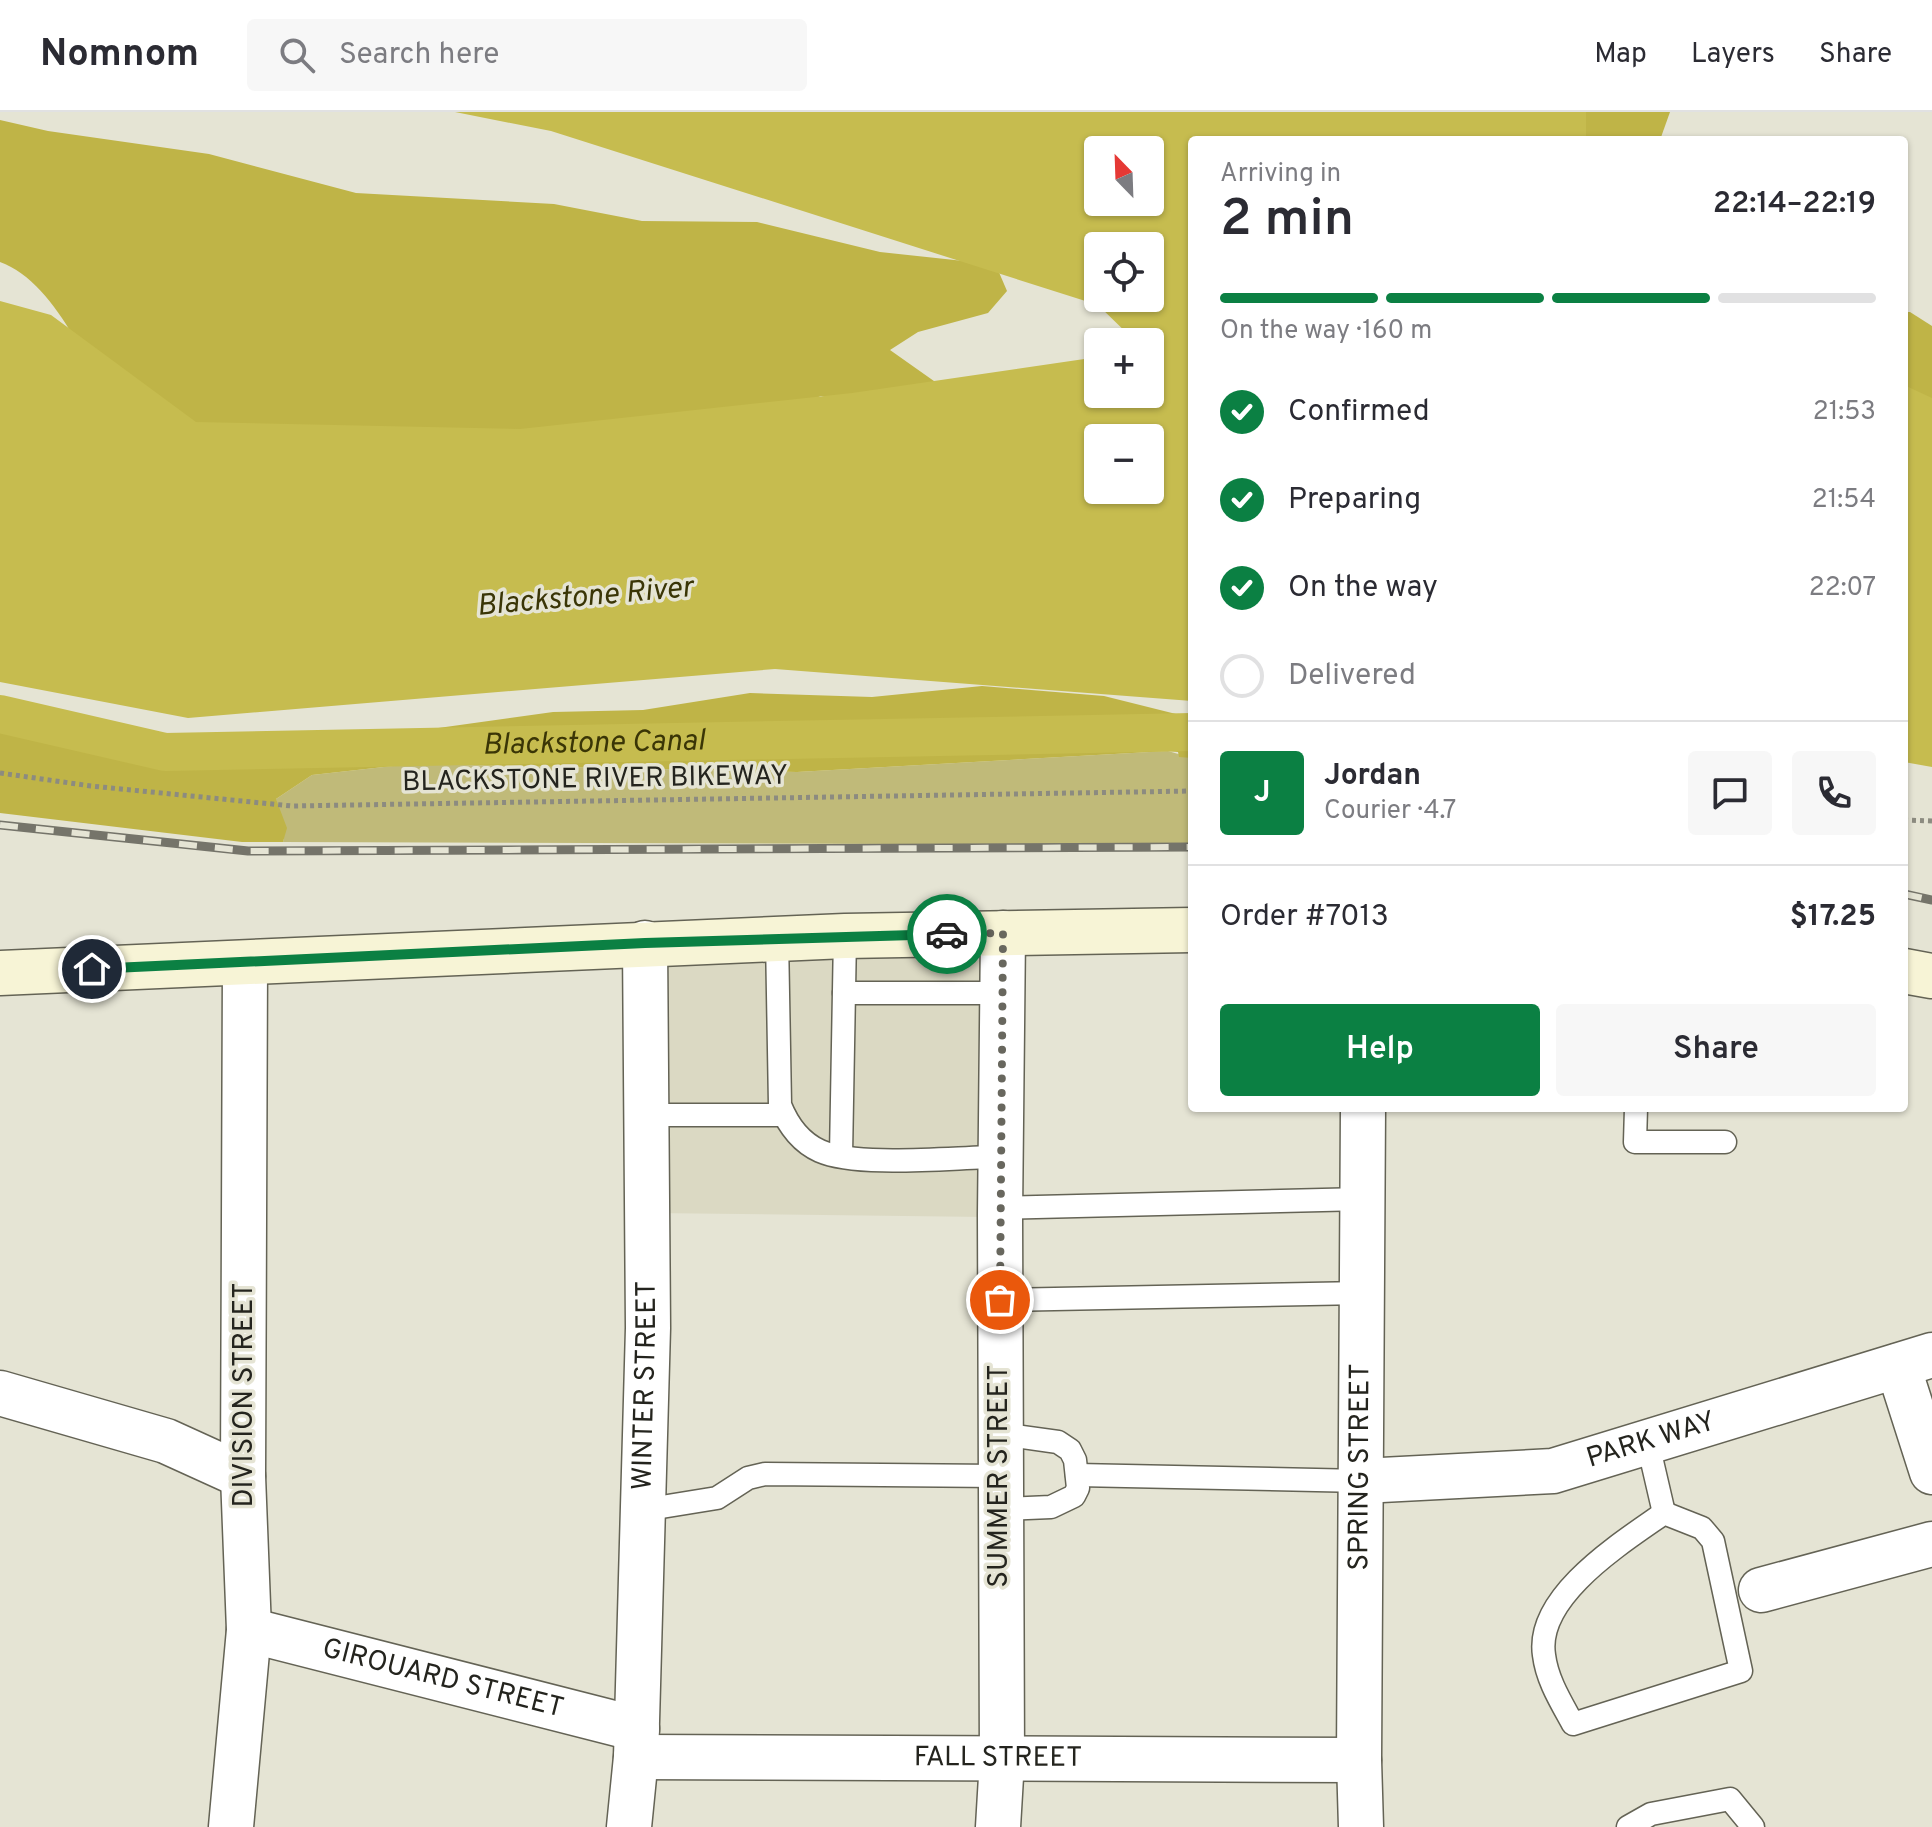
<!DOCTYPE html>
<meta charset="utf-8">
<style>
:root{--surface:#fff;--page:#f7f7f7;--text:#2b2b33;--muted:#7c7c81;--line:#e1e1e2;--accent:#0b8043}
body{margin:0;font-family:Overpass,sans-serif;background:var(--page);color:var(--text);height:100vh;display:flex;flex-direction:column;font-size:30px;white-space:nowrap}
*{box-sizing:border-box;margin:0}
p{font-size:26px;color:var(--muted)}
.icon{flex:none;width:44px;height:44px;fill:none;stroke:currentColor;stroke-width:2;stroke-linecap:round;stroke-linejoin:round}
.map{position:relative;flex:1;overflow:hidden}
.drawer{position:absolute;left:1188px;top:24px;width:720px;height:976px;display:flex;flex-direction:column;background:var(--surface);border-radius:8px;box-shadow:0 2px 6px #0004}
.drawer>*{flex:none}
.needle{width:52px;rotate:337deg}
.buttons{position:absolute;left:1084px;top:24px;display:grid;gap:16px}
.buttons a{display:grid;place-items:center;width:80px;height:80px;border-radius:8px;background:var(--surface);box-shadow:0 2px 6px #0004;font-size:40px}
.pin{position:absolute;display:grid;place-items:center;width:68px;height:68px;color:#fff;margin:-34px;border:4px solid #fff;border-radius:50%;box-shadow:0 2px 8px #0007}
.courier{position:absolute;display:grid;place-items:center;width:80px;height:80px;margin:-40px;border:6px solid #0b8043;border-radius:50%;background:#fff;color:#222;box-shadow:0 2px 10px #0007}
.head em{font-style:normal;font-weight:600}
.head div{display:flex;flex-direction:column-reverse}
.head{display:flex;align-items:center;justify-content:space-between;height:136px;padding:0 32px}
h1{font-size:52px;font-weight:600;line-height:60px}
.bar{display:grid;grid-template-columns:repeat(4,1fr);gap:12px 8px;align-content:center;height:96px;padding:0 32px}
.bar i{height:10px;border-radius:6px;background:var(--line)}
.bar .selected{background:var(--accent)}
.bar p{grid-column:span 4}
.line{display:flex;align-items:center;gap:20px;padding:0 32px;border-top:2px solid var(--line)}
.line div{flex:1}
.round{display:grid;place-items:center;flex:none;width:84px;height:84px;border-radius:8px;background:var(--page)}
ol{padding:0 32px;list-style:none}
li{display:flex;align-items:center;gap:24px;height:88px}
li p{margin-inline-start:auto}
li .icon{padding:8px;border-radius:50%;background:var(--accent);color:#fff;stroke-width:4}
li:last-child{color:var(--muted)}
li i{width:44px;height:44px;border:4px solid var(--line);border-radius:50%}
.cta{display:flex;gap:16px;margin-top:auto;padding:16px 32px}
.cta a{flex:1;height:92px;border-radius:8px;background:var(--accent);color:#fff;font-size:32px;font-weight:600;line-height:92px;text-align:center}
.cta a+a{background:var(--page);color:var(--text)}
header{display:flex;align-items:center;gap:48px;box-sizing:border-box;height:112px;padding:0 40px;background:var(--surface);border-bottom:2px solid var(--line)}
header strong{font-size:38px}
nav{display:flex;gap:44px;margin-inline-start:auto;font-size:28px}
.search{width:560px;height:72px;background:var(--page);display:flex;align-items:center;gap:20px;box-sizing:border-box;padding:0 28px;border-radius:8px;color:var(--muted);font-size:30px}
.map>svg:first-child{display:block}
</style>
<header>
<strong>Nomnom</strong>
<div class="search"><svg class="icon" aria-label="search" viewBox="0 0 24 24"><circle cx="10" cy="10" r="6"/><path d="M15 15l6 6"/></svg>Search here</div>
<nav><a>Map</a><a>Layers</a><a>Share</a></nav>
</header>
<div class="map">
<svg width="1932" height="1715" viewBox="0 0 1932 1715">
<rect width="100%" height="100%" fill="#e5e4d4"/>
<path fill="#dbd9c3" d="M 946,835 L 990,853 L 986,1105 L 650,1101 L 650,863 L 702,839 Z"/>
<path fill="#c0ba79" d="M 1168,639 L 1192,646 L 1192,733 L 283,730 C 288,712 276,704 276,687 L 312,663 L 411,652 L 797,660 Z"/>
<g fill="#bfb447">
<path d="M 1553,0 L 1670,0 L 1660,28 L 1563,28 Z"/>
<path d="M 0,8 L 48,19 L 209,42 L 356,81 L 554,92 L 642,109 L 757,110 L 880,140 L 973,150 L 998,158 L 1007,179 L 988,201 L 918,220 L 890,238 L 941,274 L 855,290 L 821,284 L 679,340 L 124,323 C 95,269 60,172 0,150 Z"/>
<path d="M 1904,200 L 1910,200 L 1932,214 L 1932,345 L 1904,297 Z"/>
<path d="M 982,574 L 1104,584 L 1192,606 L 1192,646 L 1179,645 L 1178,640 L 1168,639 L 797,660 L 411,652 L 312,663 L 276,687 L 287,716 L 283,730 L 242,730 L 0,701 L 0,613 L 94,638 L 302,635 L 553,600 L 643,598 L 750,581 L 872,585 Z"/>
</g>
<g fill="#c6bc4f" fill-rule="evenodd">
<path d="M 455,0 L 1586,0 L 1586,28 L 1192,28 L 1192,589 L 775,557 L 188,606 L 0,570 L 0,189 L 51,203 L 196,310 L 520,317 L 852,281 L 1098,245 L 1098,282 L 1150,282 L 1150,230 L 1136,230 L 1098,193 L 551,19 ZM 1098,38 L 1150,38 L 1150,90 L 1098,90 ZM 1098,134 L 1150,134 L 1150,186 L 1098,186 ZM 1098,326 L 1150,326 L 1150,378 L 1098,378 Z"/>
<path d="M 1904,273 L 1932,286 L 1932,655 L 1904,650 Z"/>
</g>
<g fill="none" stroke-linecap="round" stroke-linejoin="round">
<path stroke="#c6bc4f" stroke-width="38" id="s1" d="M 0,602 L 165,640 L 1192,620"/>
<defs>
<g id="lane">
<path d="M 777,826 L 780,993 C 788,1013 800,1030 820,1039 C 859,1056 956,1045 1001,1045"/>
<path d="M 844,881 L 1003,881"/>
<path d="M 1636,996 L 1635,1030 L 1725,1030"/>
<path d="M 647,1003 L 784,1003"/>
<path d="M 841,1043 L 845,824"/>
<path d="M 1000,1096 L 1364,1087"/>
<path d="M 1000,1188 L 1363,1181"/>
<path d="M 1000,1322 L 1058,1330 L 1070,1338 L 1075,1348 L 1078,1376 L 1074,1384 L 1051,1395 L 1001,1397"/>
<path d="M 1648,1332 L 1664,1401"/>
<path d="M 1077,1363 L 1362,1369"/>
<path d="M 643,1398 L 717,1386 L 748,1366 L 765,1362 L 1000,1364"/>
<path d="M 1664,1401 L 1702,1416 L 1713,1429 L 1741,1559 L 1573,1612 C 1561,1590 1547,1568 1544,1543 C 1535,1484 1623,1430 1664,1401 Z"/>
<path d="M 1628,1715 L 1651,1702 L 1730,1687 L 1753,1715"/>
</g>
<g id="street">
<path d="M 1898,1254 L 1932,1360"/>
<path d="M 0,1281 L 166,1329 L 243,1364"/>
<path id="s2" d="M 1362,1369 L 1553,1359 L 1932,1243"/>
<path d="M 1761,1478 L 1932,1432"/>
<path id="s3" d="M 249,1518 L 637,1617"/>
<path id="s4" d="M 636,1645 L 1359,1648"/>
<path d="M 231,1715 L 249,1518 L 243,1364 L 245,851"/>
<path id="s5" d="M 629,1715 L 636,1645 L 648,1216 L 645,831"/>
<path d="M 998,1715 L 1002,1648 L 1000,1103 L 1003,821"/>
<path id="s6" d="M 1361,1715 L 1359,1648 L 1363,996"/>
</g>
<g id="secondary">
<path d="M 1904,859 L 1932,864"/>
<path d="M 0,861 L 845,824 L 1192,818"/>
</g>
</defs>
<use href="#lane" stroke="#646355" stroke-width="25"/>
<use href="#street" stroke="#646355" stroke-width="47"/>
<use href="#secondary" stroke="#646355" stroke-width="47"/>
<g stroke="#8c8b80" stroke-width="5" stroke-dasharray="4 4" stroke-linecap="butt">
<path d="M 0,661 L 91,674 L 292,694 L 1192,679"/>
<path d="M 1904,708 L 1932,709"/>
</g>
<use href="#lane" stroke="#fff" stroke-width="22"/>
<use href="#street" stroke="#fff" stroke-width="44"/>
<use href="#secondary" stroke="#f7f4d6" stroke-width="44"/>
<defs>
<g id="rail">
<path d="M 0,713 L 248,739 L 1192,735"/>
<path d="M 1904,782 L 1932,788"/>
</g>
</defs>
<use href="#rail" stroke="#75746a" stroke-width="9"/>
<use href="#rail" stroke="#e5e4d4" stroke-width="6" stroke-dasharray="18" stroke-linecap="butt"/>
</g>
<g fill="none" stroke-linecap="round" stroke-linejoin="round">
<path stroke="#68675e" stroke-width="8" stroke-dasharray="0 14.4" d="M 947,822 L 1003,821 L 1000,1188"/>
<path stroke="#0b8043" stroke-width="10" d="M 92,857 L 645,831 L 947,822"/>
</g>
<g text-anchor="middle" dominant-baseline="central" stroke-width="7" stroke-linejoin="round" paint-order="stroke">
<g font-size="28" fill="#24241e" stroke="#e5e4d4">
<text transform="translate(595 668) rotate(-1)">BLACKSTONE RIVER BIKEWAY</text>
<text stroke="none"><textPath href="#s5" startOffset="442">WINTER STREET</textPath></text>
<text transform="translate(245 1283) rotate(-90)">DIVISION STREET</text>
<text stroke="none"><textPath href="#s2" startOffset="294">PARK WAY</textPath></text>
<text stroke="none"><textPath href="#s6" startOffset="360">SPRING STREET</textPath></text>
<text transform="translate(1000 1364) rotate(-90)">SUMMER STREET</text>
<text stroke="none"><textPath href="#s3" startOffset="200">GIROUARD STREET</textPath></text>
<text stroke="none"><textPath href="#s4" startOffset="362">FALL STREET</textPath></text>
</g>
<g font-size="30" font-style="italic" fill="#3a3506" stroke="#e5e4d4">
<text transform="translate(585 486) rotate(-5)">Blackstone River</text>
<text stroke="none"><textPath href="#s1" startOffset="598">Blackstone Canal</textPath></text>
</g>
</g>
</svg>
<div class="buttons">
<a><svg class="needle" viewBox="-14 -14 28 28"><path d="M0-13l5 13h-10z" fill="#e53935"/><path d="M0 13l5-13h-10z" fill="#7c7c81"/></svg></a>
<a><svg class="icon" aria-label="locate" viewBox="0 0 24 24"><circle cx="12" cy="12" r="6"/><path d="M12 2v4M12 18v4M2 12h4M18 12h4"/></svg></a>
<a>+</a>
<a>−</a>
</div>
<div class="pin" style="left:1000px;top:1188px;background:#ea580c"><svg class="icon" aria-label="bag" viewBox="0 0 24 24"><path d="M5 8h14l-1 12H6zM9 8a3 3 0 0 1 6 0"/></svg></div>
<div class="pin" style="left:92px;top:857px;background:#1f2937"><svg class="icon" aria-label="home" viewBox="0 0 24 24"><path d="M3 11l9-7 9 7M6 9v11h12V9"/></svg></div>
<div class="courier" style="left:947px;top:822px"><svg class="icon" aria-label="car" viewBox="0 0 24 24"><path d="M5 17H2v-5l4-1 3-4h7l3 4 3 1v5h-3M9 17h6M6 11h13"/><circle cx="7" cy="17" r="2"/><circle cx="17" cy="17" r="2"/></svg></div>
<section class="drawer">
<div class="head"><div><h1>2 min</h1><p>Arriving in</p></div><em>22:14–22:19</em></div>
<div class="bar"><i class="selected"></i><i class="selected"></i><i class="selected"></i><i></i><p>On the way · 160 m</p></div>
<ol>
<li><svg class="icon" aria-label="check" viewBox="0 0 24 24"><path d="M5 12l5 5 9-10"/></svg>Confirmed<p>21:53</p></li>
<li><svg class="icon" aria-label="check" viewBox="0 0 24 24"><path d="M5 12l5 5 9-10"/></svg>Preparing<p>21:54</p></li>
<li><svg class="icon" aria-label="check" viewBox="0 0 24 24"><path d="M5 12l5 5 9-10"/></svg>On the way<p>22:07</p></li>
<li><i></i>Delivered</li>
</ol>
<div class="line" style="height:144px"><b class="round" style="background:var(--accent);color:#fff">J</b><div><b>Jordan</b><p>Courier · 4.7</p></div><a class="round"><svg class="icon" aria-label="chat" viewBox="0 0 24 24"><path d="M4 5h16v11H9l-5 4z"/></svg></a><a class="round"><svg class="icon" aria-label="phone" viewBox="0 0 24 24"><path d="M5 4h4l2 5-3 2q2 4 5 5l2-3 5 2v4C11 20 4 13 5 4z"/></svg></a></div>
<div class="line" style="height:104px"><div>Order #7013</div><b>$17.25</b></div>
<div class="cta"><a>Help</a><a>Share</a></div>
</section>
</div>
